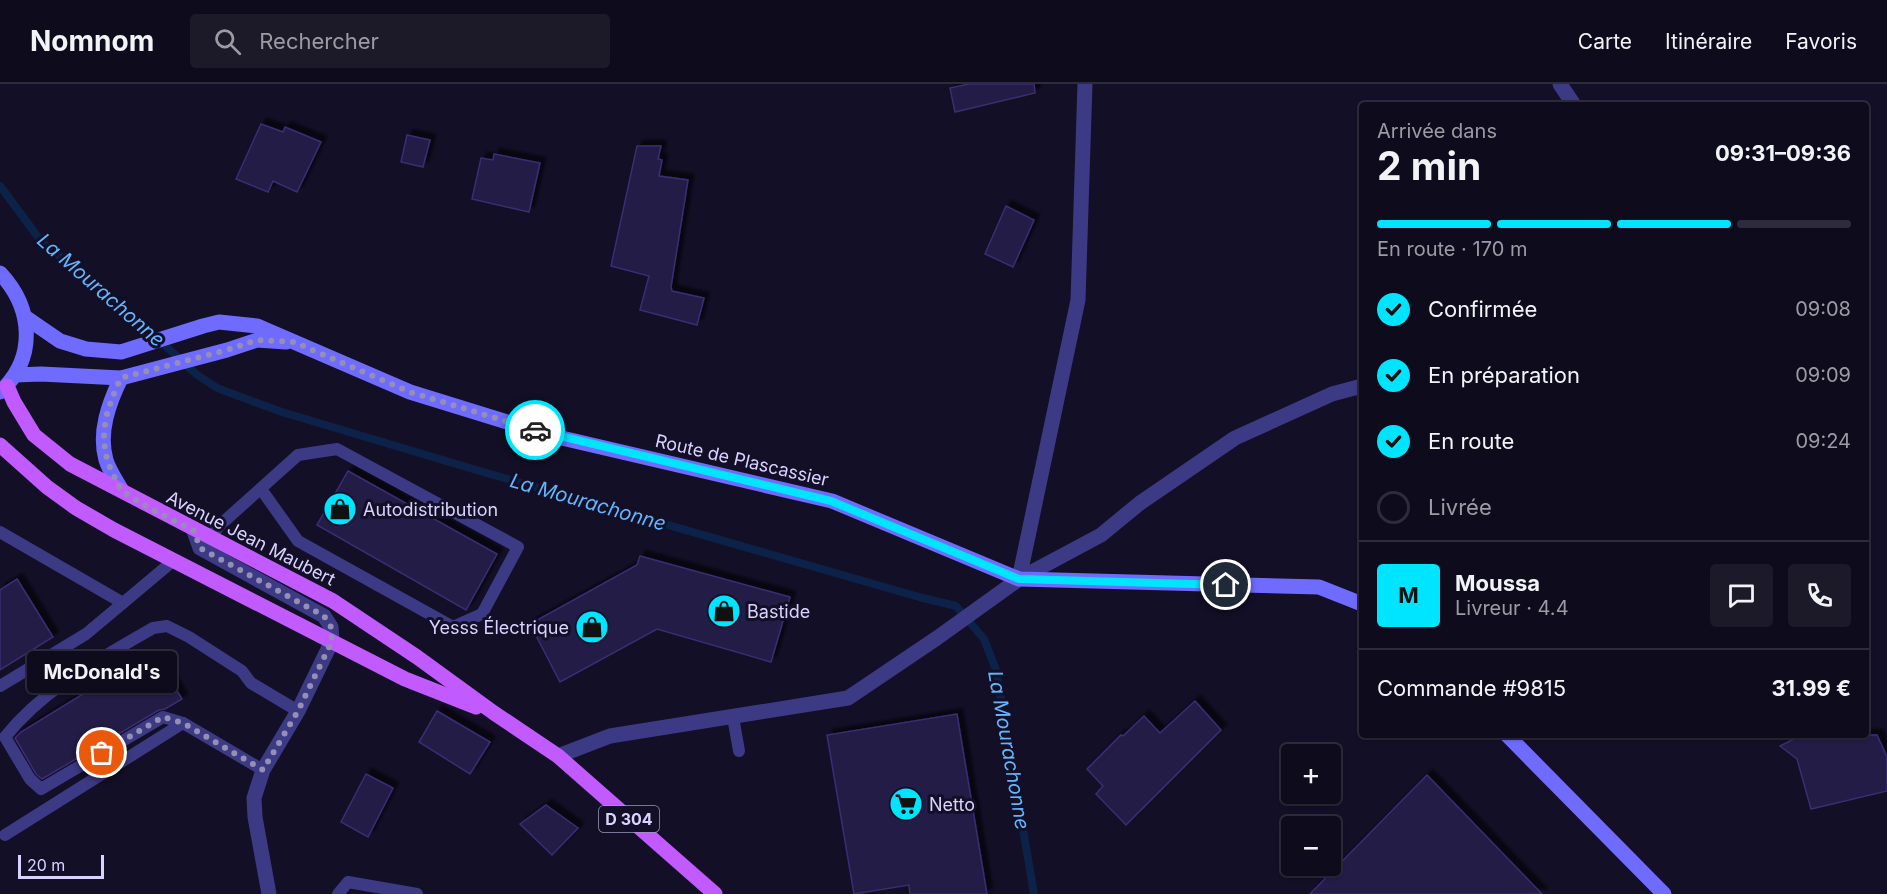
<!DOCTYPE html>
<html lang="fr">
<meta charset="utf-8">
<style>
:root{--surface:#0e0b1c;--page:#1c1929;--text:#f1f3f6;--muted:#9b9ba3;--line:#2e2b3b;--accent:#00e5ff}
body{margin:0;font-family:Inter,sans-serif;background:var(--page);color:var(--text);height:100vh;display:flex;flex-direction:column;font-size:22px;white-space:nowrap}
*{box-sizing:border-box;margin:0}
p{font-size:20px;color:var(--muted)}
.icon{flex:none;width:33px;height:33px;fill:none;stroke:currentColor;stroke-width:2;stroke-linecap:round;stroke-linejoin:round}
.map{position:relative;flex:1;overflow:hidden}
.details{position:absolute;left:1359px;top:18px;width:510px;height:636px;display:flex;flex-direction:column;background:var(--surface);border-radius:6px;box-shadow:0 2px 4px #0004,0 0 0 2px var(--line)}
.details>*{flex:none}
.tools{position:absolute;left:1281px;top:660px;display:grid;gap:12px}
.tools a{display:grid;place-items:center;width:60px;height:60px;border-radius:6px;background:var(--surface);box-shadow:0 2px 4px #0004,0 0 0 2px var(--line);font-size:30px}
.scale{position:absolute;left:18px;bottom:15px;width:86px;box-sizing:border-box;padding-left:6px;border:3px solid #d9d4ff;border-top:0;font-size:16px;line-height:21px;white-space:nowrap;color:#d9d4ff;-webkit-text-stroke:4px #130f26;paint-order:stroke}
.pin{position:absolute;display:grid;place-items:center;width:51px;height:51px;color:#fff;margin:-26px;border:3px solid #fff;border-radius:50%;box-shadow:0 2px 6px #0007}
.courier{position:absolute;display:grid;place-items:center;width:60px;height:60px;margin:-30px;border:4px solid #00e5ff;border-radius:50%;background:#fff;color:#222;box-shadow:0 2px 8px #0007}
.bubble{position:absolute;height:42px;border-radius:6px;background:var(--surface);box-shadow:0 2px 4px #0004,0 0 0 2px var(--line);font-size:20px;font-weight:700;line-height:42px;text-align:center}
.summary em{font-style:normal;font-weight:700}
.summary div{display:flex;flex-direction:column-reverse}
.summary{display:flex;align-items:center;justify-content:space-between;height:102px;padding:0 18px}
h1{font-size:39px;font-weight:700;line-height:45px}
.bar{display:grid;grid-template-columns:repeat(4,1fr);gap:9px 6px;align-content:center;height:72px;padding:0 18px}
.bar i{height:8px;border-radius:4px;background:var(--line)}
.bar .current{background:var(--accent)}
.bar p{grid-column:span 4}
.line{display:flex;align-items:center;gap:15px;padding:0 18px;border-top:2px solid var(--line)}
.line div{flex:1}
.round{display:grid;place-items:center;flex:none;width:63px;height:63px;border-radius:6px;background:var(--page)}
ol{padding:0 18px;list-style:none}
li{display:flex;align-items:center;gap:18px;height:66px}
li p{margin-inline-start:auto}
li .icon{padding:6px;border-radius:50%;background:var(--accent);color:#111;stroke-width:4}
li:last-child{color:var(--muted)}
li i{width:33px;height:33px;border:3px solid var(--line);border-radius:50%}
header{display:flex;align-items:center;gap:36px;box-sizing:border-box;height:84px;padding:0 30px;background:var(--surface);border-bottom:2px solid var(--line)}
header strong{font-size:28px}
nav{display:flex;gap:33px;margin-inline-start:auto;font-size:21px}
.search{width:420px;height:54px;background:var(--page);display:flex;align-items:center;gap:15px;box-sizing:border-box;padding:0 21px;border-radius:6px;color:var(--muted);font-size:22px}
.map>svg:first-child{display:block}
</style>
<header>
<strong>Nomnom</strong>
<div class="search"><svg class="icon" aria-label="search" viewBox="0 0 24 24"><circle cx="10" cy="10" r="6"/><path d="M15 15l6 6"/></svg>Rechercher</div>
<nav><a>Carte</a><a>Itinéraire</a><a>Favoris</a></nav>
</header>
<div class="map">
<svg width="1887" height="810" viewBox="0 0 1887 810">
<defs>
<filter id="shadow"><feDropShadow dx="5.5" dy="-5.5" stdDeviation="1.5" flood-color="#0009"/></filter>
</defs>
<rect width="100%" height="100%" fill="#130f26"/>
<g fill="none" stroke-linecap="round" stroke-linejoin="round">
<path stroke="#0c2248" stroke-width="8" d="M 0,102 L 41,157 L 130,229 L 196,290 L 217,304 L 282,328 L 473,385 L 919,513 L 956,522 L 984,555 L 996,586 L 1034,810"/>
</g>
<g fill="#241b47" stroke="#3b2d73" stroke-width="1.5" filter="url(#shadow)">
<path d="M 969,0 L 1034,0 L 1035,9 L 955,28 L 950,4 Z"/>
<path d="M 261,40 L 283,48 L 285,43 L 321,58 L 297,108 L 273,97 L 268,108 L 236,95 Z"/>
<path d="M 407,51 L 430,56 L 423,83 L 401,78 Z"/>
<path d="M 637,62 L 661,62 L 658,75 L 662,76 L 659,92 L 688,96 L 671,203 L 672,207 L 704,214 L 697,241 L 640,226 L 649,192 L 611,182 Z"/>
<path d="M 494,70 L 540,79 L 529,128 L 472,115 L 481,74 L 493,76 Z"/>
<path d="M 1006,122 L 1034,136 L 1013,183 L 985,170 Z"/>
<path d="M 348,387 L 497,470 L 466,526 L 317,441 Z"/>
<path d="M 640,472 L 790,513 L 771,578 L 657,545 L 560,598 L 530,540 L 637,481 Z"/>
<path d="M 17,495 L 53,553 L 0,586 L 0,506 Z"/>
<path d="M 160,579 L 182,615 L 165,625 L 159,626 L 42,695 L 36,690 L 15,654 L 21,648 L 122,586 L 129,599 Z"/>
<path d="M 1195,617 L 1221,646 L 1126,741 L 1096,710 L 1103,702 L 1087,685 L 1121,651 L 1123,652 L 1144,632 L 1160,649 Z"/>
<path d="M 437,627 L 490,658 L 470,690 L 419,658 Z"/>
<path d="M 957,630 L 987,810 L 910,810 L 909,801 L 854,810 L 827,651 Z"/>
<path d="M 1802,651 L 1877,651 L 1887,673 L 1887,707 L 1811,725 L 1797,675 L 1780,662 Z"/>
<path d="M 366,690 L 393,704 L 368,753 L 341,738 Z"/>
<path d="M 1427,691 L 1542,810 L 1310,810 Z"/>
<path d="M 546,721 L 578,744 L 552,771 L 520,740 Z"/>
</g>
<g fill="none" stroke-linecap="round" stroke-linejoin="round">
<g stroke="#3d3a85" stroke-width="12">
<path d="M 0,448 L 123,519 L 173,477"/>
<path d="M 209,454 L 220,441 L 298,371 L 337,365 L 518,463 L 482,530 L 453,543 L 298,457 L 261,405"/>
<path d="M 0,602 L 86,550 L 123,519"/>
<path d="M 733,633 L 739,667"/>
<path d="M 183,639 L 163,633 L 41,705 L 30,695 L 5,653 C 44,604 100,575 153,544 L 167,542 L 189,553 L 242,587 L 251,599 L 298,627"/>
<path d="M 5,751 L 183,639 L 263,686"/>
<path d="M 338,810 L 348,798 L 417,810"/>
</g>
<g stroke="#3d3a85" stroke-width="15">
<path d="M 1560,0 L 1574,21"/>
<path d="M 194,447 L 200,464 L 324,532 L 331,543 L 332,557 L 298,627 L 263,686 L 254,714 L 255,733 L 269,810"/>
<path d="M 1019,495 L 1078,216 L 1085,0"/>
<path d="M 558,672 L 610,652 L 848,614 L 937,554 L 1019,495 L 1101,451 L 1140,419 L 1235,354 L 1332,310 L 1362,302"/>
</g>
<g stroke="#6f6bff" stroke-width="15">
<path d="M 0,189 C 33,224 37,274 0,308"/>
<path d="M 25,233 L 60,257 L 86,265 L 121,268 L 203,242 L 219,238 L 257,242 L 410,308 L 549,351 L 832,417 L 1019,495 L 1319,503 L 1362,520"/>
<path d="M 15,291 L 41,290 L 121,294 L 227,266 L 257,256 L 286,258"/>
<path d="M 121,294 C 109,319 98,348 106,376 C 109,386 116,396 121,405"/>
<path d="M 1507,651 L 1664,810"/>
</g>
<g stroke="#c25bff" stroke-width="15">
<path d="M 7,302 L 14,318 L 34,351 L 70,380 L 333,517 L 417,573 L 494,629 L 558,672 L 715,810"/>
<path d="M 0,361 L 47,403 L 76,424 L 114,446 L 405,595 L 476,623"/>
</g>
</g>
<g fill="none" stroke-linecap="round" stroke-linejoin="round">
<path stroke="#948fb3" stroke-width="6" stroke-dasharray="0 10.8" d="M 102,669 L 163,633 L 183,639 L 263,686 L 298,627 L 332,557 L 331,543 L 324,532 L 200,464 L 194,447 C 178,438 132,417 121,405 C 118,401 116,396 114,392 C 96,358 105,327 121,294 L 227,266 L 257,256 L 294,258 L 410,308 L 535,346"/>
<path stroke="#00e5ff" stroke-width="8" d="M 535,346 L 831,417 L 1019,495 L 1226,501"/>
</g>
<defs>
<symbol id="shop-disc" viewBox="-11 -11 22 22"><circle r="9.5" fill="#00e5ff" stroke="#130f26"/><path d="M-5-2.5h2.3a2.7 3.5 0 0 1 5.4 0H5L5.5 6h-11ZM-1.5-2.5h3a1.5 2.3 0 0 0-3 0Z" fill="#111"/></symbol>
<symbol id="supermarket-disc" viewBox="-11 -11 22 22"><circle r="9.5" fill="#00e5ff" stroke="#130f26"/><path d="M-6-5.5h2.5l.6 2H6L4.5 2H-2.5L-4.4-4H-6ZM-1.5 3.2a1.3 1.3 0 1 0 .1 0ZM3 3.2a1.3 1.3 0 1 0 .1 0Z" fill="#111"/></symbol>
</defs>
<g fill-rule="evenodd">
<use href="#shop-disc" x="321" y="406" width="38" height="38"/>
<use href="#shop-disc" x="705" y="508" width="38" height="38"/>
<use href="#shop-disc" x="573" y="524" width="38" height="38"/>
<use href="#supermarket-disc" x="887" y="701" width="38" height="38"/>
</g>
<g text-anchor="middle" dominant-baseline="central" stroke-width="6" stroke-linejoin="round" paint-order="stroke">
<rect fill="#130f26" stroke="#9e99be" stroke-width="1.5" x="599" y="722" width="60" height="26" rx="4.5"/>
<g font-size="16" font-weight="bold" fill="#d9d4ff">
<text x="629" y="735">D 304</text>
</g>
<g font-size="18" fill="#d9d4ff" stroke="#130f26">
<text transform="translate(742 376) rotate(13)">Route de Plascassier</text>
<text transform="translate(251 454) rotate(27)">Avenue Jean Maubert</text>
</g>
<g font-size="18" fill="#d9d4ff" stroke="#130f26" text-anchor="start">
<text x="363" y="425">Autodistribution</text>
<text x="747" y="527">Bastide</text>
<text x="569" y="543" text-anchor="end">Yesss Électrique</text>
<text x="929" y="720">Netto</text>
</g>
<g font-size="20" font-style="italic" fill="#62b6ff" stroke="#130f26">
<text transform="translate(101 206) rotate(41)">La Mourachonne</text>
<text transform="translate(588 418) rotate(16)">La Mourachonne</text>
<text transform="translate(1009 666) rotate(80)">La Mourachonne</text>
</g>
</g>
</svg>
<div class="tools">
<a>+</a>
<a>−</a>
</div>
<div class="scale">20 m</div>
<div class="pin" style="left:102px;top:669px;background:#ea580c"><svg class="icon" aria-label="bag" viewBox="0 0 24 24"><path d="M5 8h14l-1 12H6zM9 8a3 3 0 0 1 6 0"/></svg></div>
<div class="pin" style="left:1226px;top:501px;background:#1f2937"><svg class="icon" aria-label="home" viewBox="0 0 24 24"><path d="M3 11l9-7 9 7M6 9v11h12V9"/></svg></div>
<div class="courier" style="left:535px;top:346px"><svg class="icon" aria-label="car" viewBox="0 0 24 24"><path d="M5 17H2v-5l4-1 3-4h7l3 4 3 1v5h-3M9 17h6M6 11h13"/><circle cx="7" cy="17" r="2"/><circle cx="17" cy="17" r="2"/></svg></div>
<div class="bubble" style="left:27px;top:567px;width:150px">McDonald's</div>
<section class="details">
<div class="summary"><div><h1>2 min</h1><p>Arrivée dans</p></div><em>09:31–09:36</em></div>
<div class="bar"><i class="current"></i><i class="current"></i><i class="current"></i><i></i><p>En route · 170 m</p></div>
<ol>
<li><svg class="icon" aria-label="check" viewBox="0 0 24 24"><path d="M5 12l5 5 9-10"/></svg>Confirmée<p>09:08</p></li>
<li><svg class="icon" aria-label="check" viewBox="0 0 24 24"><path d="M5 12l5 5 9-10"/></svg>En préparation<p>09:09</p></li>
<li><svg class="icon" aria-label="check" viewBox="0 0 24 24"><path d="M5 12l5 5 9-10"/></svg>En route<p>09:24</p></li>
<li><i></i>Livrée</li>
</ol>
<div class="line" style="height:108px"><b class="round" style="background:var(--accent);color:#111">M</b><div><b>Moussa</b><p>Livreur · 4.4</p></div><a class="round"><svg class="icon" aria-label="chat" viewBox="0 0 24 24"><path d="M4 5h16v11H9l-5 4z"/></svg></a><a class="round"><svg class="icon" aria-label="phone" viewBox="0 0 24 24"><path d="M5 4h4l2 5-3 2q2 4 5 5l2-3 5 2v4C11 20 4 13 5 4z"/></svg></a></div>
<div class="line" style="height:78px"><div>Commande #9815</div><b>31.99 €</b></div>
</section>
</div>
